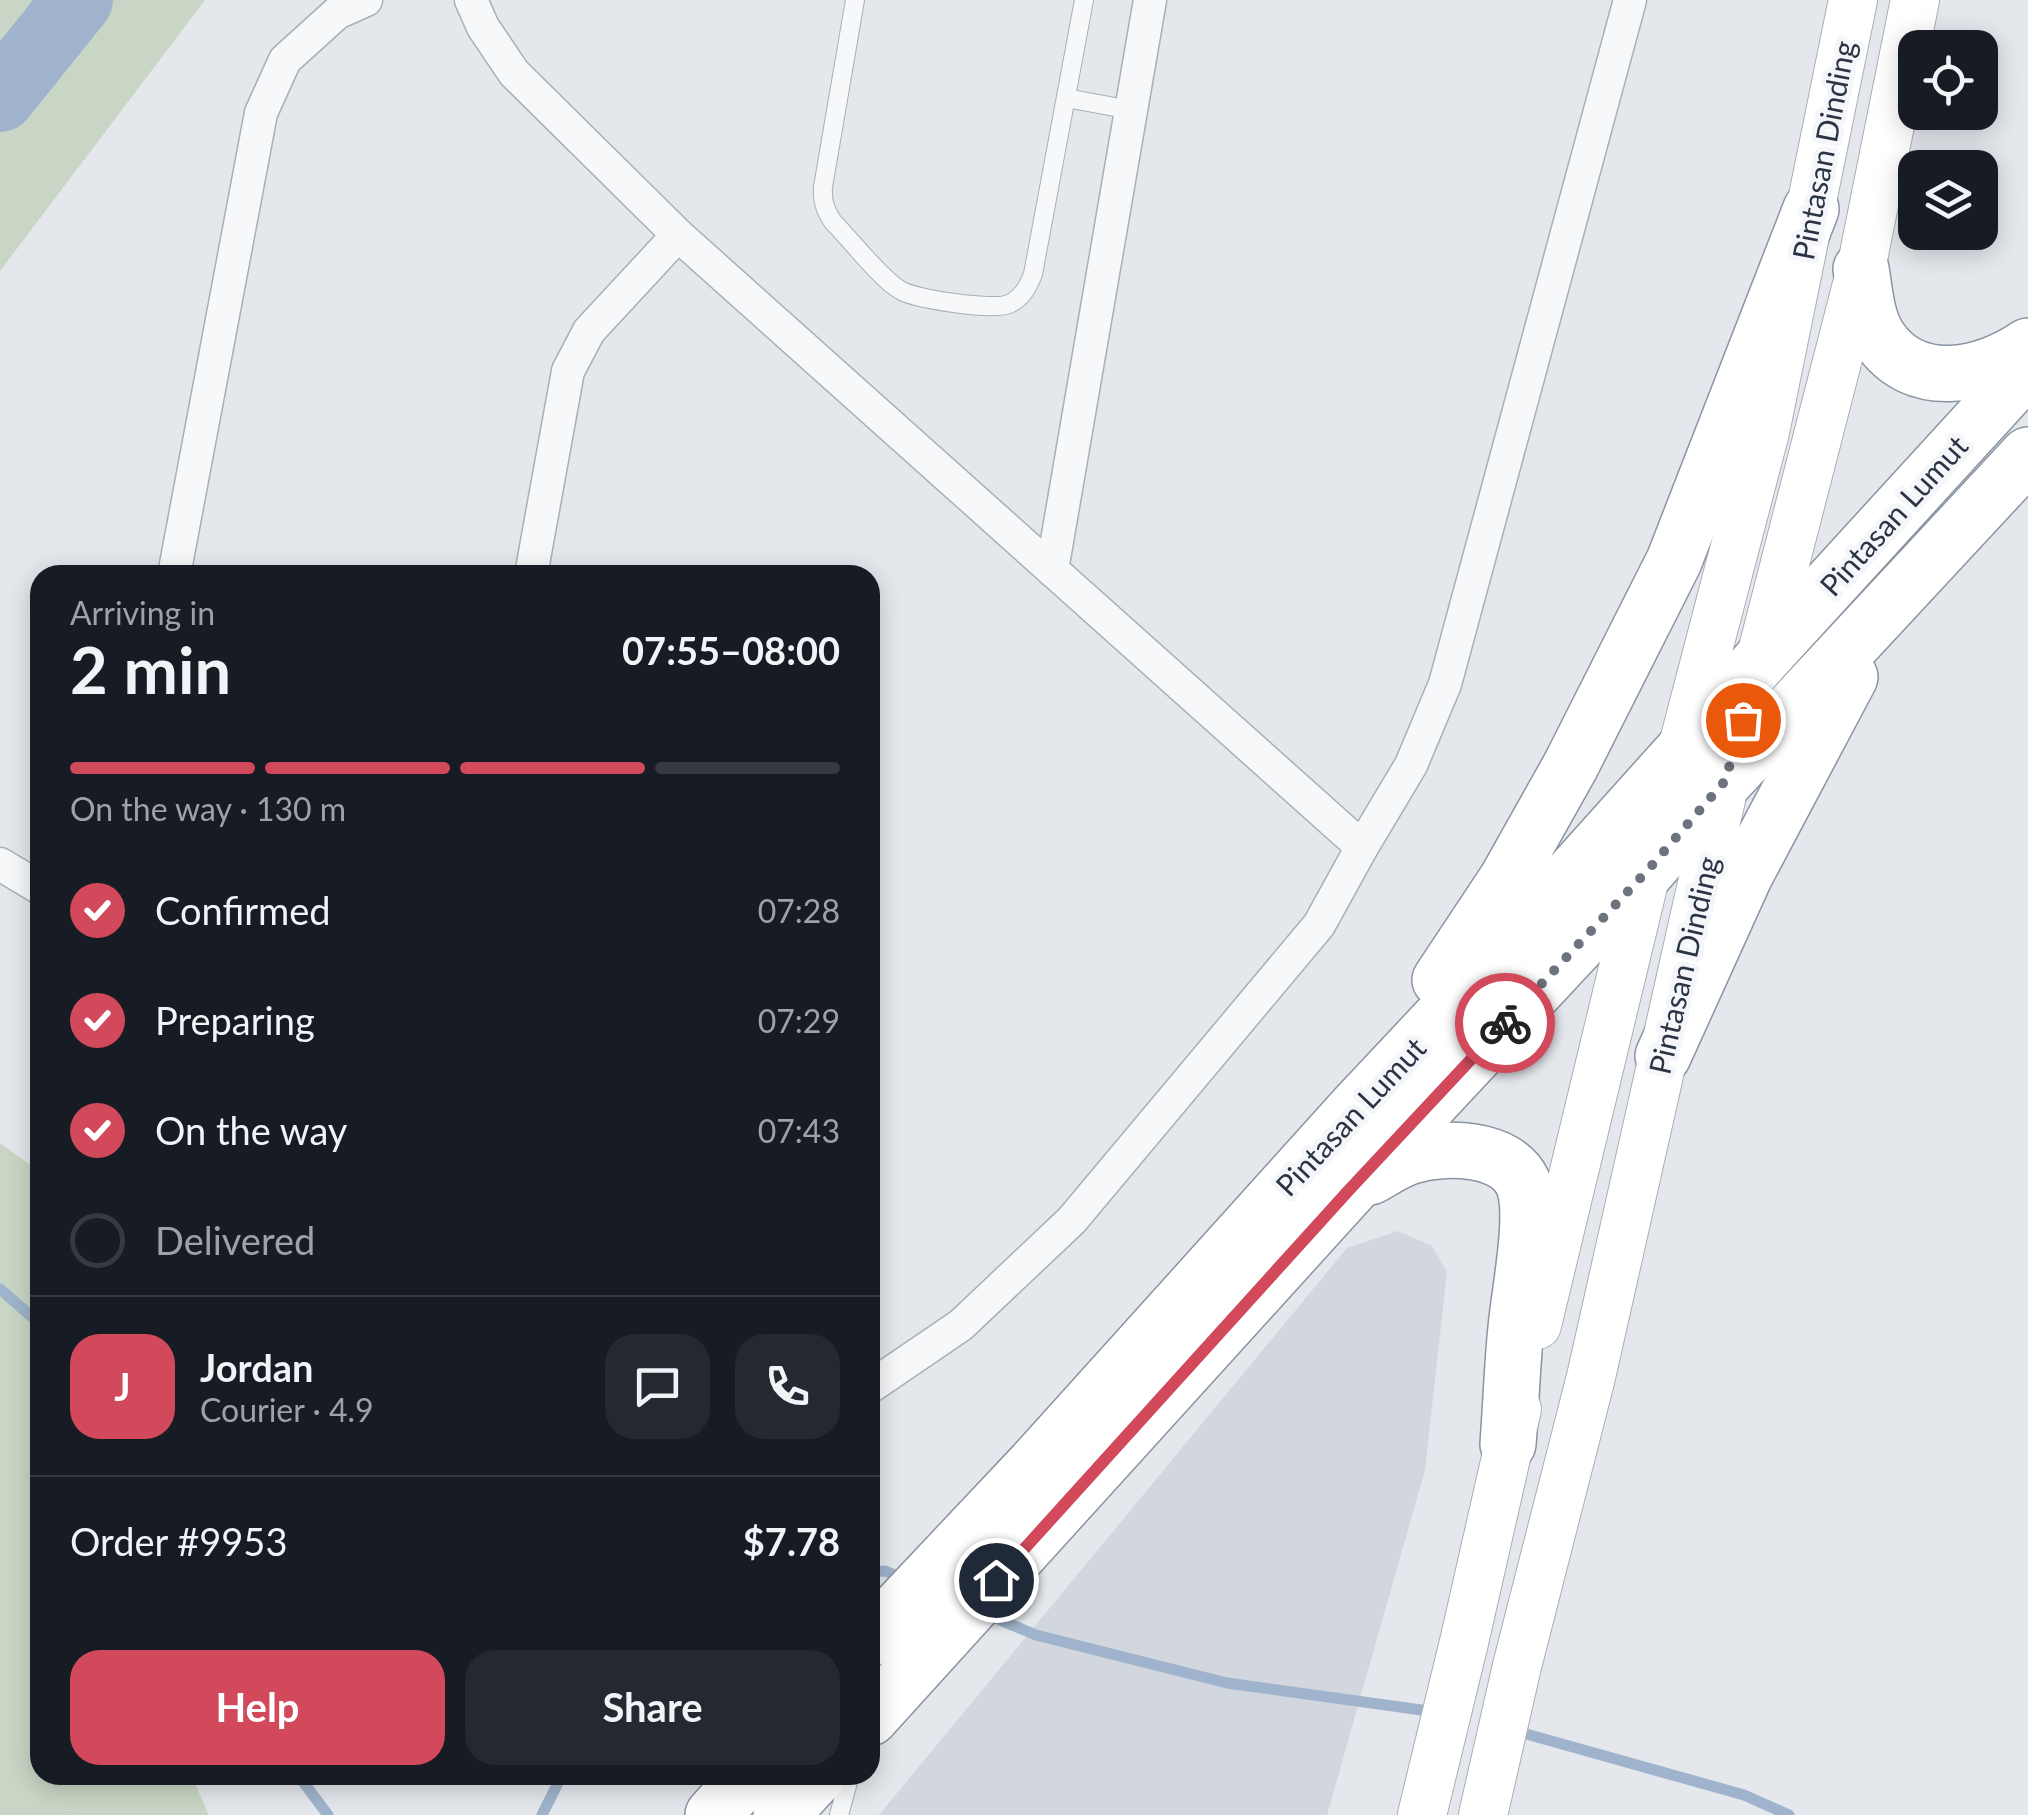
<!DOCTYPE html>
<meta charset="utf-8">
<style>
:root{--surface:#171b24;--page:#242831;--text:#f1f3f6;--muted:#9ea1a6;--line:#363941;--accent:#d1495b}
body{margin:0;font-family:Lato,sans-serif;background:var(--page);color:var(--text);height:100vh;display:flex;flex-direction:column;font-size:38px;white-space:nowrap}
*{box-sizing:border-box;margin:0}
p{font-size:32px;color:var(--muted)}
.icon{flex:none;width:55px;height:55px;fill:none;stroke:currentColor;stroke-width:2;stroke-linecap:round;stroke-linejoin:round}
.map{position:relative;flex:1;overflow:hidden}
.side{position:absolute;left:30px;top:565px;width:850px;height:1220px;display:flex;flex-direction:column;background:var(--surface);border-radius:30px;box-shadow:0 5px 25px #0003}
.side>*{flex:none}
.controls{position:absolute;left:1898px;top:30px;display:grid;gap:20px}
.controls a{display:grid;place-items:center;width:100px;height:100px;border-radius:20px;background:var(--surface);box-shadow:0 5px 25px #0003;font-size:50px}
.pin{position:absolute;display:grid;place-items:center;width:85px;height:85px;color:#fff;margin:-42px;border:5px solid #fff;border-radius:50%;box-shadow:0 2px 10px #0007}
.courier{position:absolute;display:grid;place-items:center;width:100px;height:100px;margin:-50px;border:8px solid #d1495b;border-radius:50%;background:#fff;color:#222;box-shadow:0 2px 12px #0007}
.summary em{font-style:normal;font-weight:700}
.summary div{display:flex;flex-direction:column-reverse}
.summary{display:flex;align-items:center;justify-content:space-between;height:170px;padding:0 40px}
h1{font-size:65px;font-weight:700;line-height:75px}
.bar{display:grid;grid-template-columns:repeat(4,1fr);gap:15px 10px;align-content:center;height:120px;padding:0 40px}
.bar i{height:12px;border-radius:8px;background:var(--line)}
.bar .on{background:var(--accent)}
.bar p{grid-column:span 4}
.line{display:flex;align-items:center;gap:25px;padding:0 40px;border-top:2px solid var(--line)}
.line div{flex:1}
.round{display:grid;place-items:center;flex:none;width:105px;height:105px;border-radius:30px;background:var(--page)}
ol{padding:0 40px;list-style:none}
li{display:flex;align-items:center;gap:30px;height:110px}
li p{margin-inline-start:auto}
li .icon{padding:10px;border-radius:50%;background:var(--accent);color:#fff;stroke-width:4}
li:last-child{color:var(--muted)}
li i{width:55px;height:55px;border:5px solid var(--line);border-radius:50%}
.cta{display:flex;gap:20px;margin-top:auto;padding:20px 40px}
.cta a{flex:1;height:115px;border-radius:30px;background:var(--accent);color:#fff;font-size:40px;font-weight:700;line-height:115px;text-align:center}
.cta a+a{background:var(--page);color:var(--text)}
.map>svg:first-child{display:block}
</style>
<div class="map">
<svg width="2028" height="1815" viewBox="0 0 2028 1815">
<rect width="100%" height="100%" fill="#e4e7ec"/>
<path fill="#d2d6de" d="M 1398,1231 L 1432,1246 L 1447,1272 L 1425,1470 L 1327,1815 L 879,1815 L 1347,1248 Z"/>
<g fill="#c9d6c5">
<path d="M 0,0 L 205,0 L 0,271 Z"/>
<path d="M 0,1143 L 40,1172 L 40,1775 L 191,1775 L 209,1815 L 0,1815 Z"/>
</g>
<g fill="none" stroke-linecap="round" stroke-linejoin="round">
<g stroke="#9fb4cc" stroke-width="11">
<path d="M 0,1289 L 40,1324"/>
<path d="M 870,1572 L 885,1571 L 905,1579"/>
<path d="M 986,1614 L 1036,1635 L 1227,1683 L 1436,1712"/>
<path d="M 1512,1730 L 1744,1795 L 1789,1815"/>
<path d="M 298,1775 L 328,1815"/>
<path d="M 542,1815 L 562,1775"/>
</g>
<path stroke="#9fb4cc" stroke-width="70" d="M 0,97 L 78,0"/>
<defs>
<g id="service">
<path d="M 855,0 L 823,187 C 822,201 825,210 833,222 C 851,240 880,278 900,290 C 914,299 994,311 1009,304 C 1022,298 1028,287 1033,274 L 1084,0"/>
<path d="M 1066,98 L 1131,110"/>
<path d="M 839,1815 L 850,1775"/>
</g>
<g id="minor">
<path d="M 471,0 L 483,27 L 514,73 L 678,235 L 1362,847"/>
<path d="M 1052,570 L 1150,0"/>
<path d="M 174,575 L 261,113 L 285,60 L 337,13 L 366,0"/>
<path d="M 531,575 L 568,371 L 589,331 L 678,235"/>
<path d="M 0,864 L 40,888"/>
<path d="M 870,1387 L 961,1325 L 1072,1220 L 1319,925 L 1362,847 L 1411,765 L 1445,684 L 1630,0"/>
</g>
<g id="secondary">
<path d="M 1759,664 L 1861,269 L 1915,0"/>
<path d="M 1681,753 L 1765,432 L 1853,0"/>
<path d="M 1537,1325 L 1648,865"/>
<path d="M 1422,1815 L 1465,1638 L 1517,1409"/>
<path d="M 1483,1815 L 1517,1666 L 1591,1377 L 1726,777"/>
</g>
<g id="trunk">
<path d="M 1861,269 C 1865,292 1866,318 1879,338 C 1914,391 1983,377 2028,346"/>
<path d="M 1440,980 L 1507,879 L 1571,765 L 1674,561 L 1811,209"/>
<path d="M 1663,1056 L 1745,875 L 1850,677"/>
<path d="M 1370,1177 C 1383,1170 1397,1160 1411,1156 C 1444,1146 1506,1146 1523,1183 C 1536,1214 1519,1293 1516,1328 C 1512,1367 1511,1405 1508,1444"/>
<path d="M 870,1639 L 1035,1464 L 1356,1108 L 1507,947 L 1680,754 L 1761,660 L 2028,368"/>
<path d="M 870,1718 L 1349,1190 L 1647,871 L 1725,781 L 2028,455"/>
<path d="M 713,1815 L 749,1775"/>
<path d="M 781,1815 L 818,1775"/>
</g>
</defs>
<use href="#service" stroke="#a9aeb7" stroke-width="20"/>
<use href="#minor" stroke="#a9aeb7" stroke-width="35"/>
<use href="#secondary" stroke="#a9aeb7" stroke-width="50"/>
<use href="#trunk" stroke="#8b94a3" stroke-width="58"/>
<use href="#service" stroke="#f7f8fa" stroke-width="18"/>
<use href="#minor" stroke="#f7f8fa" stroke-width="32"/>
<use href="#secondary" stroke="#fff" stroke-width="48"/>
<use href="#trunk" stroke="#fff" stroke-width="55"/>
</g>
<g fill="none" stroke-linecap="round" stroke-linejoin="round">
<path stroke="#6c737f" stroke-width="10" stroke-dasharray="0 18" d="M 1505,1023 L 1647,871 L 1725,781 L 1743,720"/>
<path stroke="#d1495b" stroke-width="12" d="M 996,1580 L 1349,1190 L 1505,1023"/>
</g>
<g text-anchor="middle" dominant-baseline="central" stroke-width="10" stroke-linejoin="round" paint-order="stroke">
<g font-size="30" fill="#2b3445" stroke="#f4f6f9">
<text transform="translate(1823 150) rotate(-79)">Pintasan Dinding</text>
<text transform="translate(1893 515) rotate(-48)">Pintasan Lumut</text>
<text transform="translate(1683 965) rotate(-77)">Pintasan Dinding</text>
<text transform="translate(1350 1116) rotate(-47)">Pintasan Lumut</text>
</g>
</g>
</svg>
<div class="controls">
<a><svg class="icon" aria-label="locate" viewBox="0 0 24 24"><circle cx="12" cy="12" r="6"/><path d="M12 2v4M12 18v4M2 12h4M18 12h4"/></svg></a>
<a><svg class="icon" aria-label="layers" viewBox="0 0 24 24"><path d="M12 4l9 5-9 5-9-5zM3 14l9 5 9-5"/></svg></a>
</div>
<div class="pin" style="left:1743px;top:720px;background:#ea580c"><svg class="icon" aria-label="bag" viewBox="0 0 24 24"><path d="M5 8h14l-1 12H6zM9 8a3 3 0 0 1 6 0"/></svg></div>
<div class="pin" style="left:996px;top:1580px;background:#1f2937"><svg class="icon" aria-label="home" viewBox="0 0 24 24"><path d="M3 11l9-7 9 7M6 9v11h12V9"/></svg></div>
<div class="courier" style="left:1505px;top:1023px"><svg class="icon" aria-label="bike" viewBox="0 0 24 24"><circle cx="6" cy="16" r="4"/><circle cx="18" cy="16" r="4"/><path d="M6 16l4-8h5l3 8M10 8l3 8H6M13 5h3"/></svg></div>
<section class="side">
<div class="summary"><div><h1>2 min</h1><p>Arriving in</p></div><em>07:55–08:00</em></div>
<div class="bar"><i class="on"></i><i class="on"></i><i class="on"></i><i></i><p>On the way · 130 m</p></div>
<ol>
<li><svg class="icon" aria-label="check" viewBox="0 0 24 24"><path d="M5 12l5 5 9-10"/></svg>Confirmed<p>07:28</p></li>
<li><svg class="icon" aria-label="check" viewBox="0 0 24 24"><path d="M5 12l5 5 9-10"/></svg>Preparing<p>07:29</p></li>
<li><svg class="icon" aria-label="check" viewBox="0 0 24 24"><path d="M5 12l5 5 9-10"/></svg>On the way<p>07:43</p></li>
<li><i></i>Delivered</li>
</ol>
<div class="line" style="height:180px"><b class="round" style="background:var(--accent);color:#fff">J</b><div><b>Jordan</b><p>Courier · 4.9</p></div><a class="round"><svg class="icon" aria-label="chat" viewBox="0 0 24 24"><path d="M4 5h16v11H9l-5 4z"/></svg></a><a class="round"><svg class="icon" aria-label="phone" viewBox="0 0 24 24"><path d="M5 4h4l2 5-3 2q2 4 5 5l2-3 5 2v4C11 20 4 13 5 4z"/></svg></a></div>
<div class="line" style="height:130px"><div>Order #9953</div><b>$7.78</b></div>
<div class="cta"><a>Help</a><a>Share</a></div>
</section>
</div>
